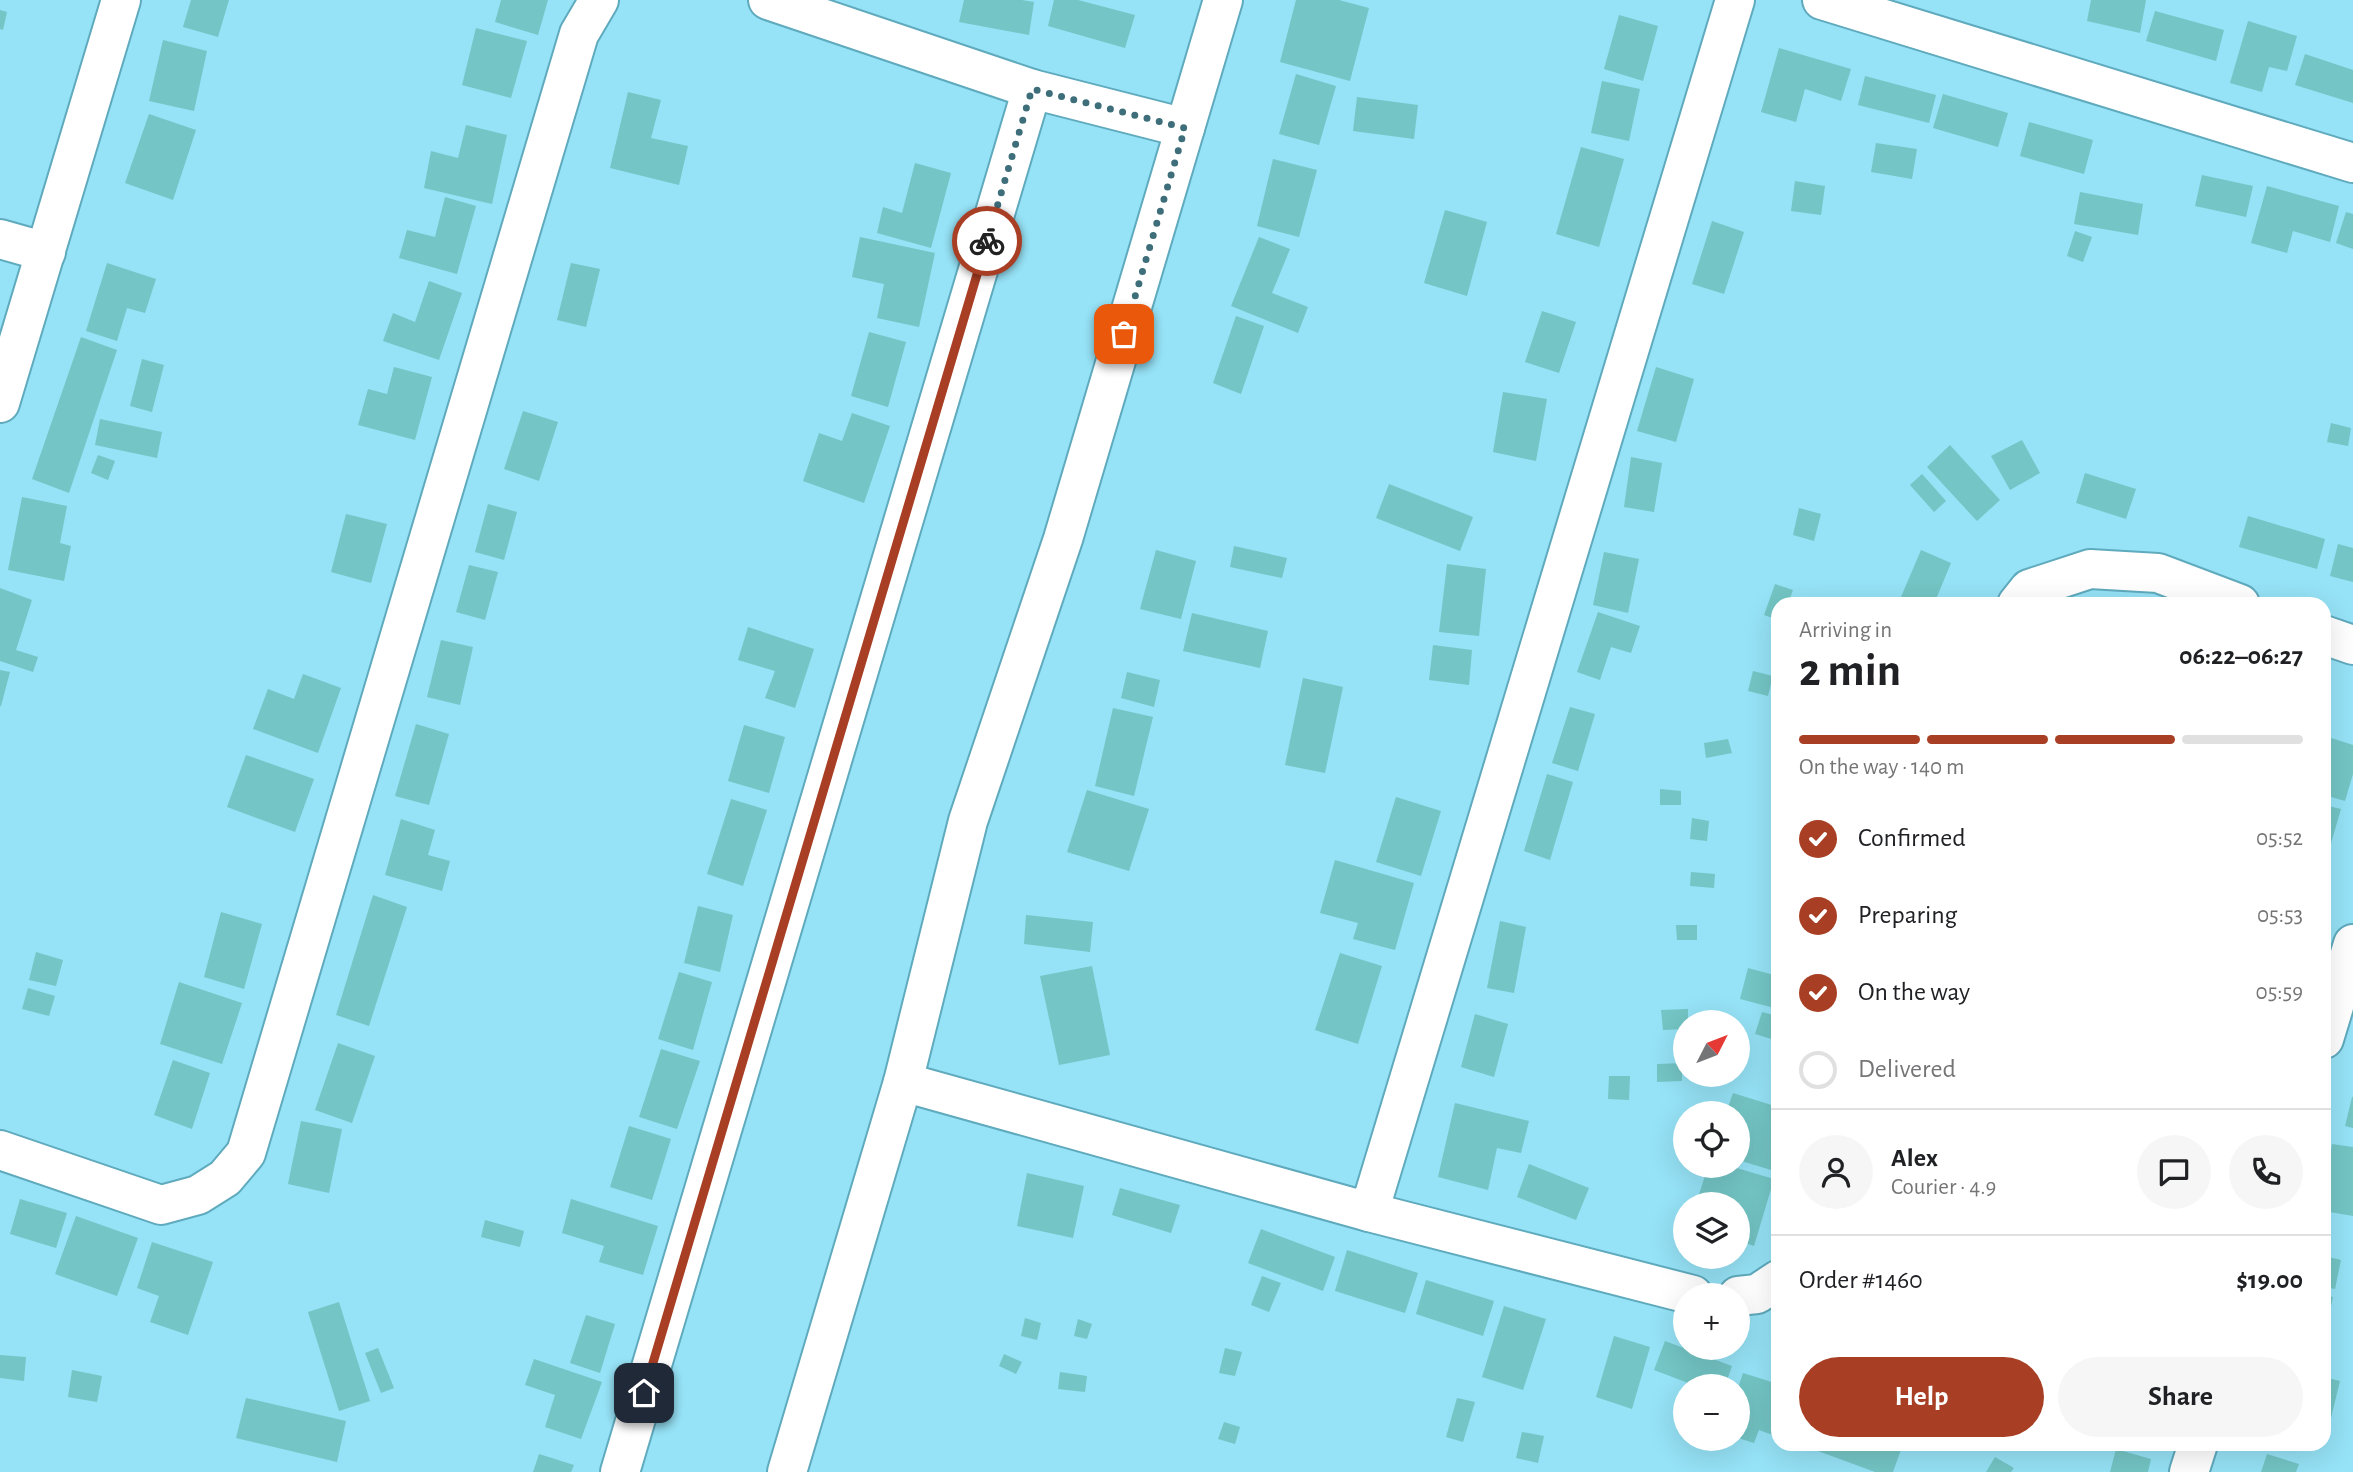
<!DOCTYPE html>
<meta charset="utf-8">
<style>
:root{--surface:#fff;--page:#f6f6f6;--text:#202124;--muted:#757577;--line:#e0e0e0;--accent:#a83f24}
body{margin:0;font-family:"Alegreya Sans",sans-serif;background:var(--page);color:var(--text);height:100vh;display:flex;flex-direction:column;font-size:26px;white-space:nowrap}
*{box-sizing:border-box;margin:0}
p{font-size:23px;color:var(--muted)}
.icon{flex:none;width:38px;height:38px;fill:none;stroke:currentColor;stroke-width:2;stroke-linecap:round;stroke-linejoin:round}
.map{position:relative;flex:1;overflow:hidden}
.panel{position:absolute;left:1771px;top:597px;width:560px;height:854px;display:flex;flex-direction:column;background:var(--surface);border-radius:21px;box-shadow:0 7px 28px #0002}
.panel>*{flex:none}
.needle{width:46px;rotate:48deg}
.tools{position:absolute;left:1673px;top:1010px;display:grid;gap:14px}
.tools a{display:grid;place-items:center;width:77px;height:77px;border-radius:50%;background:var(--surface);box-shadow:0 7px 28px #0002;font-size:35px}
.pin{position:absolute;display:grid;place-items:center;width:60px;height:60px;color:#fff;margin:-30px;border-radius:14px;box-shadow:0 4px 10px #0006}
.courier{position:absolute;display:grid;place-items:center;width:70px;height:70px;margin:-35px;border:5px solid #a83f24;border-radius:50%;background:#fff;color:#222;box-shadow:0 2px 9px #0007}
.headline em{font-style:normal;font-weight:700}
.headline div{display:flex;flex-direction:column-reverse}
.headline{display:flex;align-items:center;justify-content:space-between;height:119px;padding:0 28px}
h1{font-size:46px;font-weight:700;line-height:52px}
.bar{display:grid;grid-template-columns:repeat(4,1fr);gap:10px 7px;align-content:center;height:84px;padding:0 28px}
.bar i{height:9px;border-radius:5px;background:var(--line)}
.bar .on{background:var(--accent)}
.bar p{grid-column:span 4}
.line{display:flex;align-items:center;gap:18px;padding:0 28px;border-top:2px solid var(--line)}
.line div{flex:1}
.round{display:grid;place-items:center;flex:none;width:74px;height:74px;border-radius:37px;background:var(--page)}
ol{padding:0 28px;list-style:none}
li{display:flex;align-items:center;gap:21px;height:77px}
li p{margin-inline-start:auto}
li .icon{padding:7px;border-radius:50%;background:var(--accent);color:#fff;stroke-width:4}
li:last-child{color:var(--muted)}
li i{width:38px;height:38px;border:4px solid var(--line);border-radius:50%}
.action{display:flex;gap:14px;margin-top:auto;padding:14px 28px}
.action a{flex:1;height:80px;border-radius:42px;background:var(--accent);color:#fff;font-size:28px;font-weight:700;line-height:80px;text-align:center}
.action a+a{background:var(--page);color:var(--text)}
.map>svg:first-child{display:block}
</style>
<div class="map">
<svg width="2353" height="1472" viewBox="0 0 2353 1472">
<rect width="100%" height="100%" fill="#96e2f6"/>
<g fill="#74c5c5">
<path d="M 191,0 L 229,0 L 218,37 L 183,27 Z"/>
<path d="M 501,0 L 548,0 L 538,35 L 495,22 Z"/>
<path d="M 964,0 L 1022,0 L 1034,2 L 1029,35 L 959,22 Z"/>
<path d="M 1054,0 L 1078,0 L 1135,15 L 1125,48 L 1048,26 Z"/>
<path d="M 1296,0 L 1339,0 L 1369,8 L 1350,81 L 1280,62 Z"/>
<path d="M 2091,0 L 2146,0 L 2140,33 L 2087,21 Z"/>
<path d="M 0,10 L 7,12 L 3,30 L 0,29 Z"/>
<path d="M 2155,11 L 2224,30 L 2216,61 L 2146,41 Z"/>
<path d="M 1619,15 L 1658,26 L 1643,81 L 1604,69 Z"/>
<path d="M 2248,21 L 2297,36 L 2287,71 L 2269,67 L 2262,92 L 2230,83 Z"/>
<path d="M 476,28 L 527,41 L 511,98 L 462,85 Z"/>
<path d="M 163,40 L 207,51 L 194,111 L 149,101 Z"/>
<path d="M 1779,48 L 1851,69 L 1841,101 L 1805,89 L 1796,122 L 1761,112 Z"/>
<path d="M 2305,54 L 2353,70 L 2353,103 L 2295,85 Z"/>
<path d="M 1296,74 L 1336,86 L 1319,145 L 1279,134 Z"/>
<path d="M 1865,76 L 1936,95 L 1929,123 L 1858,105 Z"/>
<path d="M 1602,81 L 1640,89 L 1629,141 L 1591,133 Z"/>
<path d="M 628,92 L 661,100 L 651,138 L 688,146 L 679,185 L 610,168 Z"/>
<path d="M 1943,94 L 2008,113 L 1998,147 L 1933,128 Z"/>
<path d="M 1357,97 L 1418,105 L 1414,139 L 1353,131 Z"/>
<path d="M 149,114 L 196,130 L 173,200 L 125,183 Z"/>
<path d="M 2029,122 L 2093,140 L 2084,174 L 2020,156 Z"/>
<path d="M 466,125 L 507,135 L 492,204 L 424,188 L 431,151 L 458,158 Z"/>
<path d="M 1876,143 L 1917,149 L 1912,179 L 1871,172 Z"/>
<path d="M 1581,147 L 1624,159 L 1599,247 L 1556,234 Z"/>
<path d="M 1273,159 L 1317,170 L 1299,237 L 1257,226 Z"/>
<path d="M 915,163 L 951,173 L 931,248 L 877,233 L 883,207 L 902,213 Z"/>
<path d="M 2202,175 L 2253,186 L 2246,217 L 2195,206 Z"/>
<path d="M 1795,181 L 1825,186 L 1821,215 L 1791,211 Z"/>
<path d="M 2267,186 L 2339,206 L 2330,242 L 2293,231 L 2287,253 L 2251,243 Z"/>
<path d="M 2080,192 L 2143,204 L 2138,235 L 2074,224 Z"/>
<path d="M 445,197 L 476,206 L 457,274 L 399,258 L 407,230 L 435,237 Z"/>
<path d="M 1445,210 L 1487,222 L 1467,296 L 1424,283 Z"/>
<path d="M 2346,212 L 2353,214 L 2353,249 L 2336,243 Z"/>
<path d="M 1712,221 L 1744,232 L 1724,294 L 1692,284 Z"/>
<path d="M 2075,231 L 2092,237 L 2083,262 L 2067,256 Z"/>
<path d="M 860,237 L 935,253 L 919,327 L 877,318 L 884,284 L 852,277 Z"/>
<path d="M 1259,237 L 1290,249 L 1272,293 L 1308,307 L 1298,333 L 1231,306 Z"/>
<path d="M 107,263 L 156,279 L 145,313 L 127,308 L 117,341 L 86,331 Z"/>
<path d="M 571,263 L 600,269 L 586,327 L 557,320 Z"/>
<path d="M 429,281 L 462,293 L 439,360 L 383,341 L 393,313 L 415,322 Z"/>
<path d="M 1542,311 L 1576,322 L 1559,373 L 1525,362 Z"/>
<path d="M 1236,316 L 1264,326 L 1241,394 L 1213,383 Z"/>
<path d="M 869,332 L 906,342 L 888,407 L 851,396 Z"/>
<path d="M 81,337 L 117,350 L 69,493 L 32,479 Z"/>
<path d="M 142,359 L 164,365 L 152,412 L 130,406 Z"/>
<path d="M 394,367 L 432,377 L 415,440 L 358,425 L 368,389 L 387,394 Z"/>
<path d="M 1656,367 L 1694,379 L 1676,442 L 1637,431 Z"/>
<path d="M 1503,392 L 1547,399 L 1536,461 L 1493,452 Z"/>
<path d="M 523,411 L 558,422 L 539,481 L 504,469 Z"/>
<path d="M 852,413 L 890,426 L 864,503 L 803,481 L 819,433 L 842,441 Z"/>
<path d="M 100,419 L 162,432 L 157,458 L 95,445 Z"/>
<path d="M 2331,423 L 2351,428 L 2348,446 L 2327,442 Z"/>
<path d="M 2022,440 L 2040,473 L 2010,490 L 1991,456 Z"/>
<path d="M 1950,445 L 2000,500 L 1977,521 L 1927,467 Z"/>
<path d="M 98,455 L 115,461 L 108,480 L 91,473 Z"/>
<path d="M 1631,457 L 1662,463 L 1654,512 L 1624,507 Z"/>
<path d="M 2085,473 L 2136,489 L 2126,519 L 2076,503 Z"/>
<path d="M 1922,474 L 1946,501 L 1934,512 L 1910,485 Z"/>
<path d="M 1389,484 L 1473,517 L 1460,551 L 1376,518 Z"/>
<path d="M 22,497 L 67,506 L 60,543 L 71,546 L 64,581 L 8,570 Z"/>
<path d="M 488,504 L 517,512 L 504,560 L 475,552 Z"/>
<path d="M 1799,508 L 1821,514 L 1814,541 L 1793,535 Z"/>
<path d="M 346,514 L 387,524 L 371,583 L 331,572 Z"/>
<path d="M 2248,516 L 2325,539 L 2317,569 L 2239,547 Z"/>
<path d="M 2338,544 L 2353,548 L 2353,582 L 2330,576 Z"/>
<path d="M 1234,546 L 1287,558 L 1282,578 L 1230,567 Z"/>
<path d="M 1156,550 L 1196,561 L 1181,619 L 1140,609 Z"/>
<path d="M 1921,550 L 1951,563 L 1934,604 L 1898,604 Z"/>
<path d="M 1604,552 L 1639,559 L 1628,613 L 1593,605 Z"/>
<path d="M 1447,564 L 1486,569 L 1479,636 L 1439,632 Z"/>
<path d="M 469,565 L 498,572 L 485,620 L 456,612 Z"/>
<path d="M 1775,584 L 1793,590 L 1788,604 L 1778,604 L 1778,620 L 1764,615 Z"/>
<path d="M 0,588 L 32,600 L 16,650 L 38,657 L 33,672 L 0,661 Z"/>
<path d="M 1598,612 L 1640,626 L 1631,653 L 1611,647 L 1600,680 L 1577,672 Z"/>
<path d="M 1192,613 L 1268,631 L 1260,668 L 1183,651 Z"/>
<path d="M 748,627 L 814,649 L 795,708 L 765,698 L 775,671 L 738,660 Z"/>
<path d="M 441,640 L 473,647 L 460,705 L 427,697 Z"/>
<path d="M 1433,645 L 1472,650 L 1469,685 L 1429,680 Z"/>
<path d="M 0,670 L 10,672 L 1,706 L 0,706 Z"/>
<path d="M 1753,671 L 1773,676 L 1768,696 L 1748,691 Z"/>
<path d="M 1127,672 L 1160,680 L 1154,707 L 1121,698 Z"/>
<path d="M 303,674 L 341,688 L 318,753 L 253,729 L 268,689 L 294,699 Z"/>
<path d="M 1303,678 L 1343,687 L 1325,773 L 1285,765 Z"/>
<path d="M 1570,707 L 1595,714 L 1578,771 L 1552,763 Z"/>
<path d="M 1113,708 L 1153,717 L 1134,796 L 1095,786 Z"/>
<path d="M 416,724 L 449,734 L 429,805 L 395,796 Z"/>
<path d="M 744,725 L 785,737 L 769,793 L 728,781 Z"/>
<path d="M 2328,737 L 2353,745 L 2353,774 L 2345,801 L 2324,795 L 2324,749 Z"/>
<path d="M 1728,739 L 1732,753 L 1706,758 L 1704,743 Z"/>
<path d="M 246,755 L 314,779 L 295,832 L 227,807 Z"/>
<path d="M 1547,774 L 1573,782 L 1550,860 L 1524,851 Z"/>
<path d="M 1660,789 L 1681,791 L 1681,805 L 1660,805 Z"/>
<path d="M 1087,790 L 1149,809 L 1129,871 L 1067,852 Z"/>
<path d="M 1396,797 L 1441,811 L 1421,876 L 1376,862 Z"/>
<path d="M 731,799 L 767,810 L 743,886 L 707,874 Z"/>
<path d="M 2324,805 L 2341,809 L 2325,864 L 2324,864 Z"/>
<path d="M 1692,818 L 1709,821 L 1707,841 L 1690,839 Z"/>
<path d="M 401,819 L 435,830 L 428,855 L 450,861 L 442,891 L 385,875 Z"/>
<path d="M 1335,860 L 1414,883 L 1395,950 L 1353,939 L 1358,923 L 1320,913 Z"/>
<path d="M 1691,872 L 1715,874 L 1714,888 L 1690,886 Z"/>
<path d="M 373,895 L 407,907 L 369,1026 L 336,1015 Z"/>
<path d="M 698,906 L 733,915 L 720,972 L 684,963 Z"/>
<path d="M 221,912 L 262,924 L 244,989 L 204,977 Z"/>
<path d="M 1026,915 L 1093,922 L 1090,952 L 1024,944 Z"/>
<path d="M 1500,921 L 1526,927 L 1514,993 L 1487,988 Z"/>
<path d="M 1676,925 L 1697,925 L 1697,940 L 1677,940 Z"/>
<path d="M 36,952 L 63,960 L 56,986 L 29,980 Z"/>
<path d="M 1340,953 L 1382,966 L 1358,1044 L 1315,1030 Z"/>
<path d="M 1092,966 L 1110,1055 L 1059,1065 L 1040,976 Z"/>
<path d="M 1748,968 L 1778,976 L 1778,1009 L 1740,999 Z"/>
<path d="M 679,972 L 712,982 L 693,1050 L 658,1039 Z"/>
<path d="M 179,982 L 242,1003 L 222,1064 L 160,1044 Z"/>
<path d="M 28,988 L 55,996 L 49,1016 L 22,1009 Z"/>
<path d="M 1688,1009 L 1688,1022 L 1685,1022 L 1685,1029 L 1663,1030 L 1661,1010 Z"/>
<path d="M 1762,1012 L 1778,1016 L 1778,1041 L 1755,1034 Z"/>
<path d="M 1475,1014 L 1508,1024 L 1494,1077 L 1461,1067 Z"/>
<path d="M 338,1043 L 375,1056 L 352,1123 L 315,1110 Z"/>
<path d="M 661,1049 L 700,1061 L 677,1129 L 639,1117 Z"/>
<path d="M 1778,1053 L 1778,1076 L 1771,1074 Z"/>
<path d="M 173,1060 L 210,1073 L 192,1129 L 154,1115 Z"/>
<path d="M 1682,1063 L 1682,1081 L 1657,1082 L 1657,1064 Z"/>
<path d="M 1609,1076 L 1630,1076 L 1629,1100 L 1608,1099 Z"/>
<path d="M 1733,1093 L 1778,1107 L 1778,1149 L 1771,1170 L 1738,1160 L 1738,1113 L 1726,1113 Z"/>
<path d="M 2352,1097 L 2353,1097 L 2353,1128 L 2345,1126 Z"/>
<path d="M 1455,1103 L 1529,1121 L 1521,1153 L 1497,1148 L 1488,1190 L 1438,1177 Z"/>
<path d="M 301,1121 L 342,1129 L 329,1193 L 288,1184 Z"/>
<path d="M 629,1126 L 671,1139 L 652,1200 L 610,1187 Z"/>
<path d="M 2332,1144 L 2353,1147 L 2353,1216 L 2324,1211 L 2324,1193 Z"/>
<path d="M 1529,1164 L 1589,1188 L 1576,1220 L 1517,1197 Z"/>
<path d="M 1708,1166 L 1730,1166 L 1774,1179 L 1754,1246 L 1740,1241 L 1738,1246 L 1738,1204 L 1696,1204 Z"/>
<path d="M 1027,1173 L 1084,1186 L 1073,1238 L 1017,1226 Z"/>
<path d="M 1120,1188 L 1180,1205 L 1171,1233 L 1112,1215 Z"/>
<path d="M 20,1199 L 67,1213 L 56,1248 L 10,1234 Z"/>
<path d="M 571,1199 L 658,1226 L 643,1275 L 599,1262 L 604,1246 L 562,1233 Z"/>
<path d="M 76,1216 L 138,1238 L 117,1296 L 55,1274 Z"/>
<path d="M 485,1220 L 524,1231 L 520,1247 L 481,1237 Z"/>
<path d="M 1261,1229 L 1335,1257 L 1323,1291 L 1248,1263 Z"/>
<path d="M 152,1242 L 213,1262 L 188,1335 L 150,1322 L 159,1296 L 137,1288 Z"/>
<path d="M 1347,1250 L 1418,1273 L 1405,1313 L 1335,1291 Z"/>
<path d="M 2324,1256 L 2341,1260 L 2335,1289 L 2324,1287 Z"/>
<path d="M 1262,1276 L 1281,1283 L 1269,1312 L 1251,1305 Z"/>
<path d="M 1426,1280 L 1494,1301 L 1483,1336 L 1416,1314 Z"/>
<path d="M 2324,1295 L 2333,1297 L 2325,1333 L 2324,1333 Z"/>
<path d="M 339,1302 L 370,1401 L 339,1411 L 308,1312 Z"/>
<path d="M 1504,1306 L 1546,1319 L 1523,1390 L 1482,1377 Z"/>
<path d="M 586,1315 L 615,1324 L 600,1373 L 570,1363 Z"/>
<path d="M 1025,1318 L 1041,1323 L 1037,1340 L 1021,1336 Z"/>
<path d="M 1078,1319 L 1092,1324 L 1087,1339 L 1074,1336 Z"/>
<path d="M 1614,1336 L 1650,1347 L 1632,1409 L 1596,1397 Z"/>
<path d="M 1665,1341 L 1732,1366 L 1725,1386 L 1696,1386 L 1654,1370 Z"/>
<path d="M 378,1348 L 394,1388 L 381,1393 L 365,1353 Z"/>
<path d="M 1225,1348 L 1242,1352 L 1235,1376 L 1219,1373 Z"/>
<path d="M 1004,1354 L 1022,1362 L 1016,1374 L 999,1366 Z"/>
<path d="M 0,1355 L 26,1357 L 24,1381 L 0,1378 Z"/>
<path d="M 534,1359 L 602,1382 L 581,1439 L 545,1427 L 555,1395 L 525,1385 Z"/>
<path d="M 72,1370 L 102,1376 L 97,1402 L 68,1397 Z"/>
<path d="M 1060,1372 L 1087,1376 L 1085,1392 L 1058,1389 Z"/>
<path d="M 1743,1373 L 1778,1384 L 1778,1437 L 1759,1430 L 1754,1443 L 1738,1438 L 1738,1388 Z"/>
<path d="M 2324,1377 L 2340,1381 L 2331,1418 L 2324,1416 Z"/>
<path d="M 246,1398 L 346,1421 L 337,1462 L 236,1438 Z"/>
<path d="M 1457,1398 L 1475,1402 L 1463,1442 L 1446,1437 Z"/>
<path d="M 1224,1422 L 1240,1427 L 1235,1444 L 1218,1439 Z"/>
<path d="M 1522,1432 L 1544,1436 L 1538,1463 L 1516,1458 Z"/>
<path d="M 1799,1444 L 1903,1444 L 1893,1472 L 1875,1472 Z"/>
<path d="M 2277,1444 L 2297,1444 L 2295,1449 Z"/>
<path d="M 2116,1449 L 2151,1459 L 2148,1472 L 2110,1472 Z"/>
<path d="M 539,1454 L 574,1465 L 571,1472 L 533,1472 Z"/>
<path d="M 2267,1454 L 2299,1464 L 2296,1472 L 2261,1472 Z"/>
<path d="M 1995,1457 L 2014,1468 L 2011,1472 L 1986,1472 Z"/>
</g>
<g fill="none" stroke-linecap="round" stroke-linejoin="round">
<defs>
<g id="minor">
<path d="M 768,0 L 1032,89 L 1185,128"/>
<path d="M 1822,0 L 2353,163"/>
<path d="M 0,239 L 46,252"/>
<path d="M 0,403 L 121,0"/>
<path d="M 2017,604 L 2029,589 L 2090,569 L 2158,573 L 2240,604"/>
<path d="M 2324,635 L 2353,645"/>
<path d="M 2324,1039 L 2353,944"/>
<path d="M 903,1082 L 1369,1212 L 1735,0"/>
<path d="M 0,1150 L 161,1205 L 198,1195 L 225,1178 L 246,1153 L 579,34 L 599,0"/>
<path d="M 1369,1212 L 1693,1295"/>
<path d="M 1738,1296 L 1757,1294 L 1778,1280"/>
<path d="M 620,1472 L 1032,89"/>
<path d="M 787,1472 L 903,1082 L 968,821 L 1063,539 L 1223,0"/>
<path d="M 2189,1472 L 2198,1444"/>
</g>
</defs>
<use href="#minor" stroke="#5faabd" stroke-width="42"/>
<use href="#minor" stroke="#fff" stroke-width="38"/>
</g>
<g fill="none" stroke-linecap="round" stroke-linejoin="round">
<path stroke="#3e6e7a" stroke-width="7" stroke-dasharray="0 12.6" d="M 987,241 L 1032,89 L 1185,128 L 1124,334"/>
<path stroke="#a83f24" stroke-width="9" d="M 644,1393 L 987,241"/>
</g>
</svg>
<div class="tools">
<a><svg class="needle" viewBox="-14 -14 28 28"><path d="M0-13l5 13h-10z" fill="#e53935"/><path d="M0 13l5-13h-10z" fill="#757577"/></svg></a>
<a><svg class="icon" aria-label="locate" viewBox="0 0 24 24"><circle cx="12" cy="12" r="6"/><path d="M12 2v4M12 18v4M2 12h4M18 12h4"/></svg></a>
<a><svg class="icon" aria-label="layers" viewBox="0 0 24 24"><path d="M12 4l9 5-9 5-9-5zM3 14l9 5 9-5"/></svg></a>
<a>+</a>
<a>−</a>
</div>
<div class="pin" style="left:1124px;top:334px;background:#ea580c"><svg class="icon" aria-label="bag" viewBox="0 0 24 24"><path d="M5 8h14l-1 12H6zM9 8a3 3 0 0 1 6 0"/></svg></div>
<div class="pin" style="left:644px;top:1393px;background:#1f2937"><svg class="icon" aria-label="home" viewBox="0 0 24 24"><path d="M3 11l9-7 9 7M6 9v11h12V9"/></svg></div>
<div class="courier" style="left:987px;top:241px"><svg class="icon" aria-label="bike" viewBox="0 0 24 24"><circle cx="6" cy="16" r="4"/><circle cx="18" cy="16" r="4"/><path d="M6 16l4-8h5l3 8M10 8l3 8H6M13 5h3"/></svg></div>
<section class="panel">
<div class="headline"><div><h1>2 min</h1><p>Arriving in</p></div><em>06:22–06:27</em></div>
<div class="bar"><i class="on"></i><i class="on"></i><i class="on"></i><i></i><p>On the way · 140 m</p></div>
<ol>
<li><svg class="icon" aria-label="check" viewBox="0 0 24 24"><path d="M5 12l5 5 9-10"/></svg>Confirmed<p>05:52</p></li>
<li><svg class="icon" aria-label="check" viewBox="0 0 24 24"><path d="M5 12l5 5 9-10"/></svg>Preparing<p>05:53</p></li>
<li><svg class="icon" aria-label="check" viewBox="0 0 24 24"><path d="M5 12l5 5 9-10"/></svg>On the way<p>05:59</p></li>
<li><i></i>Delivered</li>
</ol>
<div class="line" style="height:126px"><a class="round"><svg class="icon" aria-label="person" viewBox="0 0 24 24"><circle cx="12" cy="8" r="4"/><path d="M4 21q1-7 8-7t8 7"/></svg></a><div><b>Alex</b><p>Courier · 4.9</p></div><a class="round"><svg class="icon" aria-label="chat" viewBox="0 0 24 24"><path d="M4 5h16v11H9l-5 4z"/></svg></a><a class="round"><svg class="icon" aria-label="phone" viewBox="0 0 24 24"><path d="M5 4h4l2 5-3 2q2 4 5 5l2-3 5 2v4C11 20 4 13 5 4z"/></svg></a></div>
<div class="line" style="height:91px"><div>Order #1460</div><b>$19.00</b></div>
<div class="action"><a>Help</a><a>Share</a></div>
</section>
</div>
